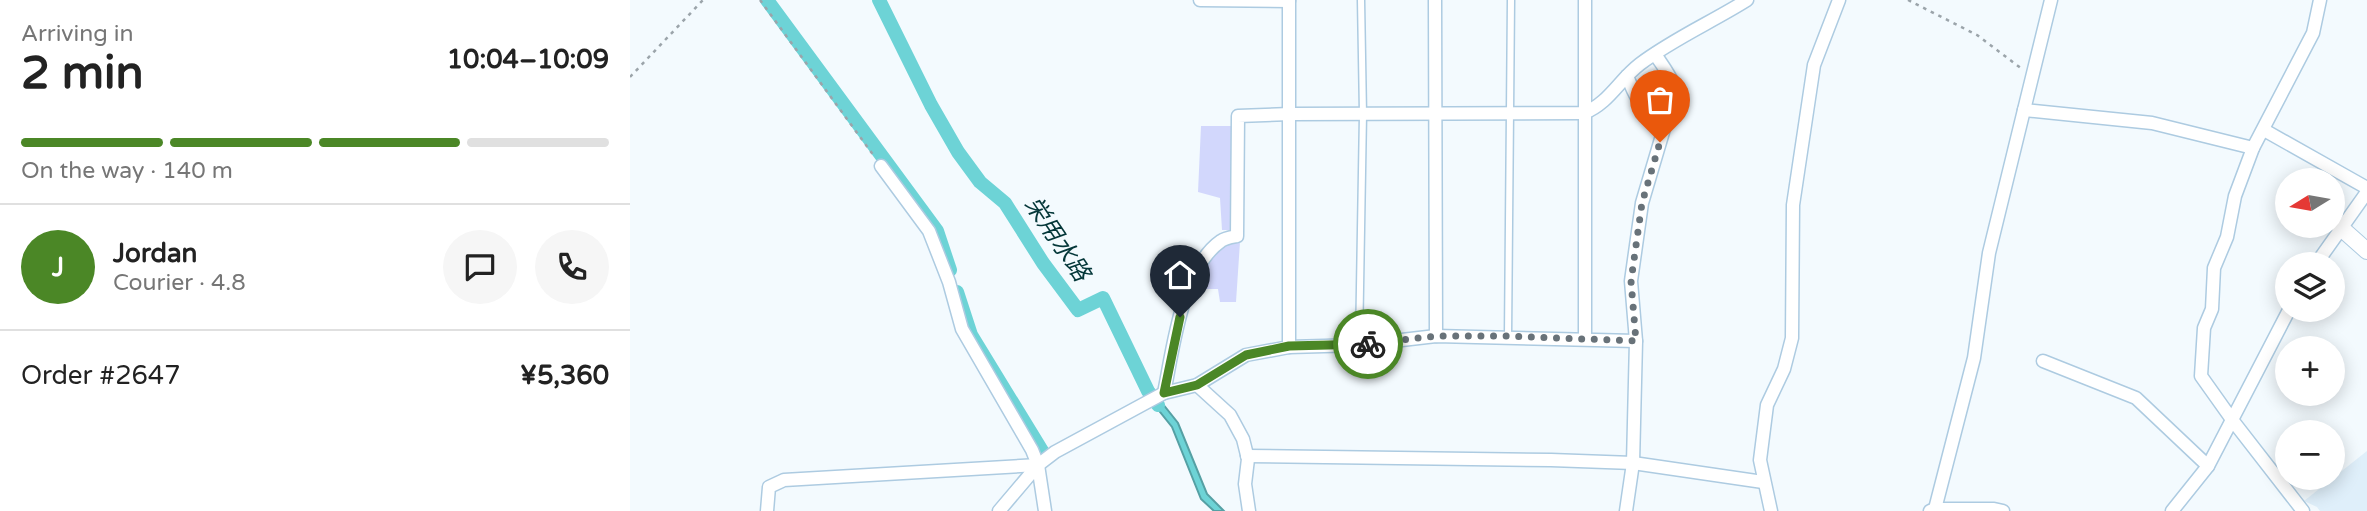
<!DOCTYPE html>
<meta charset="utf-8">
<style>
:root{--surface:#fff;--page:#f6f6f6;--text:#222;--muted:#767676;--line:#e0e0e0;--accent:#4b8726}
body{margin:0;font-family:"Varela Round","Noto Sans JP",sans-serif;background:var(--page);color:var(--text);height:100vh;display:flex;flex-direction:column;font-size:26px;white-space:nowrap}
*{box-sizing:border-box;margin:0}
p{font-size:23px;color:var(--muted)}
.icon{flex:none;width:38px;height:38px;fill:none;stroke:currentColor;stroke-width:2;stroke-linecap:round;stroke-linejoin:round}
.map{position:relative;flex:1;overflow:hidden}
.sheet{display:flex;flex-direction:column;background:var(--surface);width:630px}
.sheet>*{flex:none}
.needle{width:46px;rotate:259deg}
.controls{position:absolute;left:1645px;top:168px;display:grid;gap:14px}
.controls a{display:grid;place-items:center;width:70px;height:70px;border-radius:50%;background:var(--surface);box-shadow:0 4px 18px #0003;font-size:35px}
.pin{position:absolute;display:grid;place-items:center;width:60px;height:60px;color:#fff;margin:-72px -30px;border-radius:50% 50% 50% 0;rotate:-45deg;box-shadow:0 0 7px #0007}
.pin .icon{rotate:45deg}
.courier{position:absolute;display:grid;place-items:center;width:70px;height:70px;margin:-35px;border:5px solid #4b8726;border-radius:50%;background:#fff;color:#222;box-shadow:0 2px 9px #0007}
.summary em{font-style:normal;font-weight:700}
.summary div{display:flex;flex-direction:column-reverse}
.summary{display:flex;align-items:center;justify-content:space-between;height:119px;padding:0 21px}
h1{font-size:46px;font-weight:700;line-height:52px}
.bar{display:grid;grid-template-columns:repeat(4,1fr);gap:10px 7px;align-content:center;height:84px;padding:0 21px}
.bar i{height:9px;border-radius:5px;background:var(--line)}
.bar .current{background:var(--accent)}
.bar p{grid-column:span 4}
.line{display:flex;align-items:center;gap:18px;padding:0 21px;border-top:2px solid var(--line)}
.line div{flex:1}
.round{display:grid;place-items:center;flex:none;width:74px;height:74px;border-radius:37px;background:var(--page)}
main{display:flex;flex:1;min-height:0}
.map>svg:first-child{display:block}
</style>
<main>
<section class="sheet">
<div class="summary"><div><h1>2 min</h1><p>Arriving in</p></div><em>10:04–10:09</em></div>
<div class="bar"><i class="current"></i><i class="current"></i><i class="current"></i><i></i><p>On the way · 140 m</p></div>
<div class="line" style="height:126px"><b class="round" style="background:var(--accent);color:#fff">J</b><div><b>Jordan</b><p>Courier · 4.8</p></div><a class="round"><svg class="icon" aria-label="chat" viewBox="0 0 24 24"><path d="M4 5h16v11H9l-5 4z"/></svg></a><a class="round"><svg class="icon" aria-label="phone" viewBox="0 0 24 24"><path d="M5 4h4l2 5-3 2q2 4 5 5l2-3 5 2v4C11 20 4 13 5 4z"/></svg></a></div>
<div class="line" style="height:91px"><div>Order #2647</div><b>¥5,360</b></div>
</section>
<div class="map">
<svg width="1737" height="511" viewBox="0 0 1737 511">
<rect width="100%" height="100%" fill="#f3fafe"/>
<path fill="#dfeffa" d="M 1737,451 L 1737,511 L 1690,511 L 1687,507 L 1674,501 Z"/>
<g fill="#d2d7fc">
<path d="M 571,126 L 601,126 L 602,230 L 592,230 L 590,198 L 568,192 Z"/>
<path d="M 610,242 L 606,302 L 590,302 L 588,289 L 567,289 C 573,265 584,246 610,242 Z"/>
</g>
<path fill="#6dd3d6" stroke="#55a0a4" stroke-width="2" d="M 521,389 L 548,423 L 577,494 L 594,511 L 584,511 L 571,499 L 542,427 L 514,392 Z"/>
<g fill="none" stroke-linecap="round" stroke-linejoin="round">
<g stroke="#6dd3d6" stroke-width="14">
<path d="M 137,0 L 307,231 L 320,270"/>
<path d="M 249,0 L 301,105 L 328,152 L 350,182 L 375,203 L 413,263 L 448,310 L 473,298 L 518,391 L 528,405"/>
<path d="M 327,292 L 341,335 L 412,451"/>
</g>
<defs>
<g id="lane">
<path d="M 878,336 L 881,0"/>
<path d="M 729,345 L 733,114 L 731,0"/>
</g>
<g id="street">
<path d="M 570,0 L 659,1"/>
<path d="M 659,0 L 659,347"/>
<path d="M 805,0 L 806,336"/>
<path d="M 1421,0 L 1394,110 L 1522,123 L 1623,148 L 1605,196 L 1597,237 L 1584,268 L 1582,309 L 1574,328 L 1571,376 L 1603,421 L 1673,511"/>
<path d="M 997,76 C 1005,95 1015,127 1042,106 C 1051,86 1035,70 1025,54"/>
<path d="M 1634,130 L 1737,188"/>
<path d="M 1623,148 L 1683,33 L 1690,0"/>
<path d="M 251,166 L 299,231 L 319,282 L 332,329 L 402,450 L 408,465 L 415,511"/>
<path d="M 1686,264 L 1737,192"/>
<path d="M 955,338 L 955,0"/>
<path d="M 1413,361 L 1506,398 L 1578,466"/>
<path d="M 567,385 L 600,415 L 613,439 L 618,459 L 615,484 L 619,511"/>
<path d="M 534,393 C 543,349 552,268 591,241 C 595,238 602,237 607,236 L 608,116 L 660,114 L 954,113 C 979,103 989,80 1010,64 C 1043,39 1082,22 1117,0"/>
<path d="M 617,456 L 921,460 L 1003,463 L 1133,482"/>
<path d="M 1305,509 L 1344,358 L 1359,253 L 1394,110"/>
<path d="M 137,511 L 139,487 L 154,480 L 408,465"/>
<path d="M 369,511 L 408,465 L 425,452 L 534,393 L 567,385 L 616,355 L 659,347 L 729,345 L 806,336 L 1006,341"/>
<path d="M 996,511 L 1003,463 L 1006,341 L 1001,281 L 1012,203 L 1036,122 L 1036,110"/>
<path d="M 1141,511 L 1130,460 L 1137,405 L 1154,369 L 1162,338 L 1163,205 L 1184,65 L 1209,0"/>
<path d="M 1300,511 L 1305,509 L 1364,509 L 1373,511"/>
<path d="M 1542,511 L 1578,466 L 1659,310"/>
</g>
<path id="secondary" d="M 1710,227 L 1737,251"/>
</defs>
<use href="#lane" stroke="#adcbe1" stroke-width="9"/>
<use href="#street" stroke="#adcbe1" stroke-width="15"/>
<use href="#secondary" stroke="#adcbe1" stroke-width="18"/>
<g stroke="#9ba4aa" stroke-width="2.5" stroke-dasharray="3.5 5" stroke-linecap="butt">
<path d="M 130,0 L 244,156"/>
<path d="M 1278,0 L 1347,35 L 1392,69"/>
<path d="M 0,77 L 73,0"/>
</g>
<use href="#lane" stroke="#fff" stroke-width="6"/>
<use href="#street" stroke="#fff" stroke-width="12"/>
<use href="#secondary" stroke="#fff" stroke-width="16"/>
</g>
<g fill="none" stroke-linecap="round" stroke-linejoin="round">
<path stroke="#687279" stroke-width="7" stroke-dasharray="0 12.6" d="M 738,344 L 806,336 L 878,336 L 1006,341 L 1001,281 L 1012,203 L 1030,142"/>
<path stroke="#4b8726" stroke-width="9" d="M 550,317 L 534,393 L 567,385 L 616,355 L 659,346 L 738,344"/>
</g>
<g text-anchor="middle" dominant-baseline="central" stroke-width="5" stroke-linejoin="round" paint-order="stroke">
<g font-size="24" font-style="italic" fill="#043739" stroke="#f3fafe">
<text transform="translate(427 239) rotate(56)">栄用水路</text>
</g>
</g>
</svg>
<div class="controls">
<a><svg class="needle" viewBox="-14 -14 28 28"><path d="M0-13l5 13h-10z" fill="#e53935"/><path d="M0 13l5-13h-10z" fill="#767676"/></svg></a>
<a><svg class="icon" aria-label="layers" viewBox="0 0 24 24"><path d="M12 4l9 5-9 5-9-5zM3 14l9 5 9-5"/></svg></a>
<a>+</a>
<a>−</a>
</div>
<div class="pin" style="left:1030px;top:142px;background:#ea580c"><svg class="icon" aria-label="bag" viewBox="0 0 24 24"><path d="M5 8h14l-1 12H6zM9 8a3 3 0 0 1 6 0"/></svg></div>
<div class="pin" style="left:550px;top:317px;background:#1f2937"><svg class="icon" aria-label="home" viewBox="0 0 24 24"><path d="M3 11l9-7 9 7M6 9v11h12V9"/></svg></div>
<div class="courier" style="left:738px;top:344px"><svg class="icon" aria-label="bike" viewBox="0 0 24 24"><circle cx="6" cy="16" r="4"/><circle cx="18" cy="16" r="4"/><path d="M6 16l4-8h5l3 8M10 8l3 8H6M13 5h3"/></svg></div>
</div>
</main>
